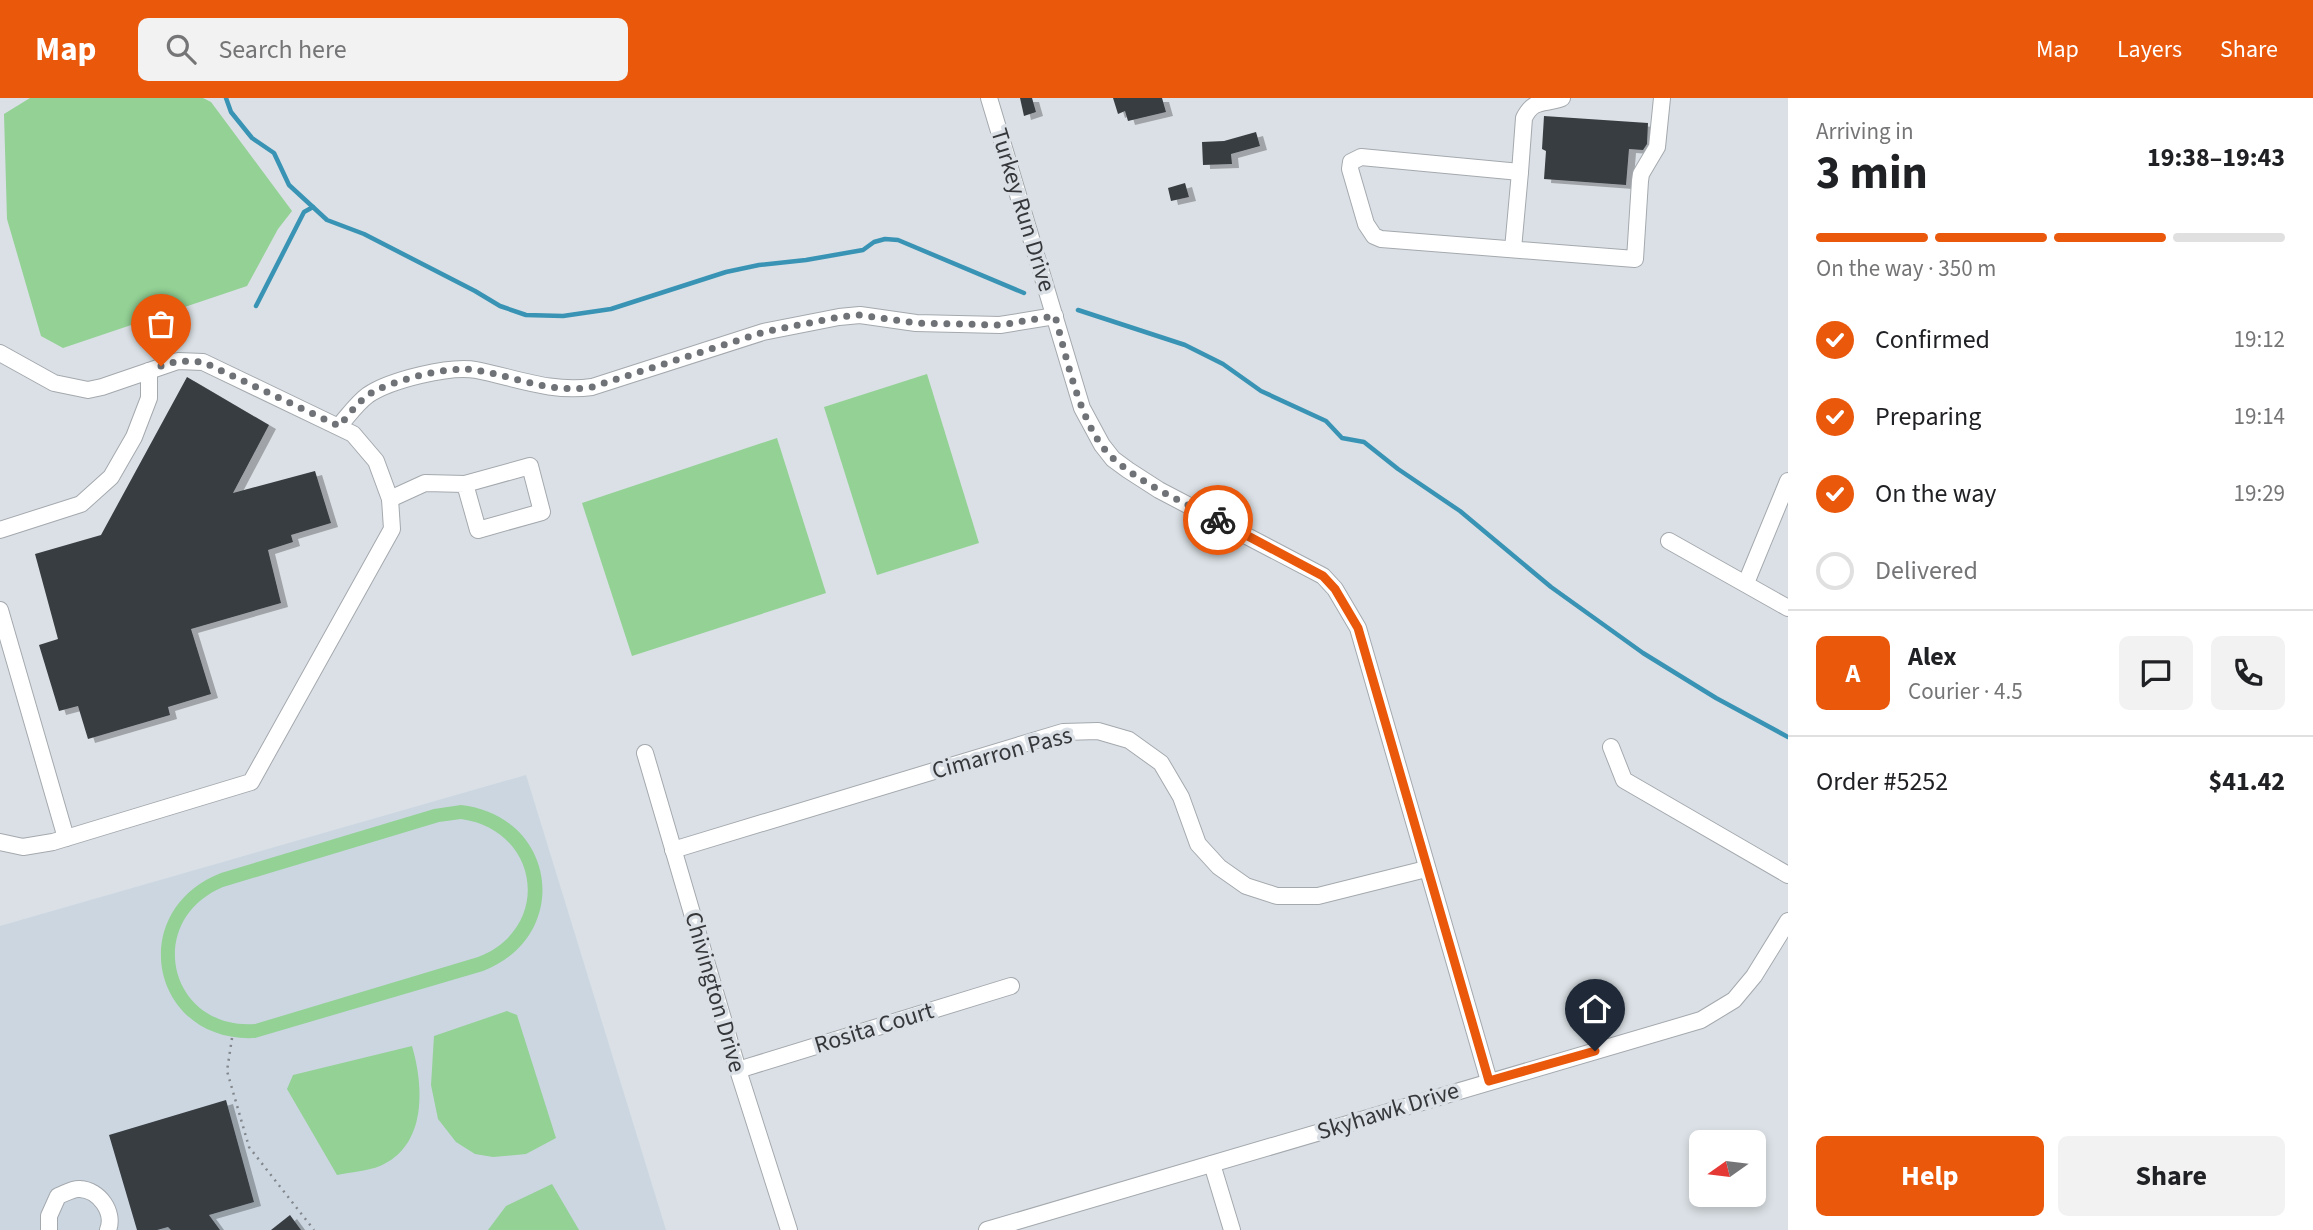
<!DOCTYPE html>
<meta charset="utf-8">
<style>
:root{--surface:#fff;--page:#f2f2f2;--text:#202124;--muted:#757577;--line:#e0e0e0;--accent:#ea580c}
body{margin:0;font-family:"Source Sans 3",sans-serif;background:var(--page);color:var(--text);height:100vh;display:flex;flex-direction:column;font-size:26px;white-space:nowrap}
*{box-sizing:border-box;margin:0}
p{font-size:23px;color:var(--muted)}
.icon{flex:none;width:38px;height:38px;fill:none;stroke:currentColor;stroke-width:2;stroke-linecap:round;stroke-linejoin:round}
.map{position:relative;flex:1;overflow:hidden}
.details{display:flex;flex-direction:column;background:var(--surface);width:525px}
.details>*{flex:none}
.needle{width:46px;rotate:256deg}
.fabs{position:absolute;left:1689px;top:1032px;display:grid;gap:14px}
.fabs a{display:grid;place-items:center;width:77px;height:77px;border-radius:10px;background:var(--surface);box-shadow:0 4px 10px #0003;font-size:35px}
.pin{position:absolute;display:grid;place-items:center;width:60px;height:60px;color:#fff;margin:-72px -30px;border-radius:50% 50% 50% 0;rotate:-45deg;box-shadow:0 0 7px #0007}
.pin .icon{rotate:45deg}
.courier{position:absolute;display:grid;place-items:center;width:70px;height:70px;margin:-35px;border:5px solid #ea580c;border-radius:50%;background:#fff;color:#222;box-shadow:0 2px 9px #0007}
.headline em{font-style:normal;font-weight:700}
.headline div{display:flex;flex-direction:column-reverse}
.headline{display:flex;align-items:center;justify-content:space-between;height:119px;padding:0 28px}
h1{font-size:46px;font-weight:700;line-height:52px}
.bar{display:grid;grid-template-columns:repeat(4,1fr);gap:10px 7px;align-content:center;height:84px;padding:0 28px}
.bar i{height:9px;border-radius:5px;background:var(--line)}
.bar .active{background:var(--accent)}
.bar p{grid-column:span 4}
.line{display:flex;align-items:center;gap:18px;padding:0 28px;border-top:2px solid var(--line)}
.line div{flex:1}
.round{display:grid;place-items:center;flex:none;width:74px;height:74px;border-radius:10px;background:var(--page)}
ol{padding:0 28px;list-style:none}
li{display:flex;align-items:center;gap:21px;height:77px}
li p{margin-inline-start:auto}
li .icon{padding:7px;border-radius:50%;background:var(--accent);color:#fff;stroke-width:4}
li:last-child{color:var(--muted)}
li i{width:38px;height:38px;border:4px solid var(--line);border-radius:50%}
.button{display:flex;gap:14px;margin-top:auto;padding:14px 28px}
.button a{flex:1;height:80px;border-radius:10px;background:var(--accent);color:#fff;font-size:28px;font-weight:700;line-height:80px;text-align:center}
.button a+a{background:var(--page);color:var(--text)}
header{display:flex;align-items:center;gap:42px;box-sizing:border-box;height:98px;padding:0 35px;background:var(--accent);color:#fff}
header strong{font-size:33px}
nav{display:flex;gap:38px;margin-inline-start:auto;font-size:24px}
.search{width:490px;height:63px;background:var(--page);display:flex;align-items:center;gap:18px;box-sizing:border-box;padding:0 24px;border-radius:10px;color:var(--muted);font-size:26px}
main{display:flex;flex:1;min-height:0}
.map>svg:first-child{display:block}
</style>
<header>
<strong>Map</strong>
<div class="search"><svg class="icon" aria-label="search" viewBox="0 0 24 24"><circle cx="10" cy="10" r="6"/><path d="M15 15l6 6"/></svg>Search here</div>
<nav><a>Map</a><a>Layers</a><a>Share</a></nav>
</header>
<main>
<div class="map">
<svg width="1788" height="1132" viewBox="0 0 1788 1132">
<defs>
<filter id="shadow"><feDropShadow dx="7" dy="4" stdDeviation="0" flood-color="#0004"/></filter>
</defs>
<rect width="100%" height="100%" fill="#dae0e5"/>
<path fill="#cbd6e1" d="M 526,677 L 666,1132 L 0,1132 L 0,828 Z"/>
<g fill="#93d195" fill-rule="evenodd">
<path d="M 30,0 L 203,0 L 211,4 L 292,113 L 278,131 L 247,188 L 63,250 L 41,238 L 7,121 L 4,16 Z"/>
<path d="M 927,276 L 979,445 L 877,477 L 824,309 Z"/>
<path d="M 777,340 L 826,495 L 632,558 L 582,405 Z"/>
<path d="M 461,707 C 557,718 573,838 483,873 L 255,940 C 151,945 124,813 221,775 L 434,711 ZM 461,721 C 540,732 553,830 478,859 L 255,926 C 169,932 143,823 223,789 L 439,724 Z"/>
<path d="M 507,913 L 517,917 L 556,1040 L 526,1056 L 493,1059 L 475,1056 L 456,1044 L 438,1021 L 431,987 L 434,938 Z"/>
<path d="M 412,948 C 424,989 427,1048 380,1068 C 368,1073 351,1074 337,1077 L 287,991 L 293,977 Z"/>
<path d="M 552,1086 L 579,1132 L 488,1132 L 506,1108 Z"/>
</g>
<g fill="none" stroke-linecap="round" stroke-linejoin="round">
<g stroke="#3993b4" stroke-width="4.5">
<path d="M 226,0 L 231,14 L 252,40 L 274,55 L 289,87 L 327,122 L 364,136 L 475,193 L 500,208 L 526,217 L 563,218 L 611,211 L 726,174 L 759,167 L 806,162 L 863,152 L 874,144 L 885,141 L 898,142 L 1024,195"/>
<path d="M 256,208 L 304,114 L 313,109"/>
<path d="M 1078,212 L 1185,247 L 1223,266 L 1261,293 L 1326,323 L 1342,340 L 1364,344 L 1398,371 L 1460,413 L 1551,489 L 1643,555 L 1716,600 L 1788,639"/>
</g>
</g>
<g fill="#393d42" filter="url(#shadow)">
<path d="M 1020,0 L 1032,0 L 1036,14 L 1024,18 Z"/>
<path d="M 1113,0 L 1162,0 L 1166,14 L 1128,23 L 1125,13 L 1118,16 Z"/>
<path d="M 1544,18 L 1648,25 L 1647,46 L 1643,52 L 1629,51 L 1626,87 L 1544,81 L 1546,53 L 1542,51 Z"/>
<path d="M 1256,34 L 1260,48 L 1231,56 L 1232,66 L 1203,67 L 1202,44 L 1224,43 Z"/>
<path d="M 1185,85 L 1189,99 L 1171,103 L 1168,90 Z"/>
<path d="M 187,279 L 269,327 L 233,395 L 315,373 L 331,425 L 291,437 L 293,444 L 268,452 L 281,505 L 191,531 L 211,596 L 168,609 L 170,617 L 88,641 L 78,608 L 59,613 L 39,547 L 58,541 L 35,456 L 101,437 Z"/>
<path d="M 226,1002 L 254,1104 L 209,1117 L 220,1132 L 171,1132 L 168,1129 L 157,1132 L 137,1132 L 109,1037 Z"/>
<path d="M 290,1117 L 301,1132 L 271,1132 Z"/>
</g>
<g fill="none" stroke-linecap="round" stroke-linejoin="round">
<defs>
<g id="minor">
<path d="M 989,0 L 1082,310 L 1102,347 L 1113,361 L 1128,372 L 1159,392 L 1323,478 L 1335,491 L 1358,530 L 1489,983"/>
<path d="M 1562,0 C 1544,7 1534,0 1524,20 L 1520,74 L 1361,59 L 1351,64 L 1350,71 L 1366,126 L 1374,138 L 1381,141 L 1635,161 L 1640,83 L 1641,76 L 1657,49 L 1662,0"/>
<path d="M 1513,151 L 1520,74"/>
<path d="M 0,255 L 54,285 L 88,292 L 102,289 L 178,263 L 203,264 L 353,336 L 376,363 L 390,401 L 392,431 L 251,684 L 53,744 L 23,749 L 0,744"/>
<path d="M 339,328 C 348,318 357,305 368,297 C 390,282 451,267 476,272 C 516,280 552,295 592,289 L 763,234 L 839,219 L 860,217 L 916,225 L 1000,227 L 1055,218"/>
<path d="M 390,401 L 425,385 L 465,386 L 530,368 L 542,414 L 478,432 L 465,386"/>
<path d="M 0,432 L 81,406 L 111,379 L 134,339 L 149,300 L 149,273"/>
<path d="M 1669,443 L 1788,510"/>
<path d="M 1746,485 L 1788,383"/>
<path d="M 0,512 L 66,740"/>
<path d="M 1611,649 L 1624,682 L 1788,777"/>
<path d="M 645,655 L 738,972 L 789,1132"/>
<path d="M 673,752 L 1063,634 L 1098,633 L 1129,642 L 1161,665 L 1181,699 L 1198,746 L 1219,769 L 1246,788 L 1277,798 L 1318,798 L 1426,771"/>
<path d="M 738,972 L 1011,888"/>
<path d="M 1212,1066 L 1232,1132"/>
<path d="M 49,1132 L 49,1118 L 58,1098 C 64,1096 73,1090 80,1091 C 99,1092 115,1114 108,1132"/>
<path d="M 987,1132 L 1701,922 L 1734,902 L 1754,878 L 1788,823"/>
</g>
</defs>
<use href="#minor" stroke="#a4a9ae" stroke-width="18"/>
<path stroke="#83878b" stroke-width="2.5" stroke-dasharray="2 5" stroke-linecap="butt" d="M 232,940 L 227,973 L 249,1049 L 314,1132"/>
<use href="#minor" stroke="#fff" stroke-width="16"/>
</g>
<g fill="none" stroke-linecap="round" stroke-linejoin="round">
<path stroke="#6f7276" stroke-width="7" stroke-dasharray="0 12.6" d="M 161,268 L 178,263 L 203,264 L 339,328 C 348,318 357,305 368,297 C 389,283 451,267 476,272 C 516,279 552,296 592,289 L 764,234 L 839,219 L 860,217 L 916,225 L 1000,227 L 1055,218 C 1067,260 1081,334 1115,362 C 1145,388 1183,404 1218,422"/>
<path stroke="#ea580c" stroke-width="9" d="M 1218,422 L 1323,478 L 1335,491 L 1358,530 L 1489,983 L 1595,953"/>
</g>
<g text-anchor="middle" dominant-baseline="central" stroke-width="7" stroke-linejoin="round" paint-order="stroke">
<g font-size="24" fill="#35373a" stroke="#dae0e5">
<text transform="translate(1023 112) rotate(73)">Turkey Run Drive</text>
<text transform="translate(1002 655) rotate(-15)">Cimarron Pass</text>
<text transform="translate(715 894) rotate(74)">Chivington Drive</text>
<text transform="translate(874 930) rotate(-17)">Rosita Court</text>
<text transform="translate(1388 1013) rotate(-17)">Skyhawk Drive</text>
</g>
</g>
</svg>
<div class="fabs">
<a><svg class="needle" viewBox="-14 -14 28 28"><path d="M0-13l5 13h-10z" fill="#e53935"/><path d="M0 13l5-13h-10z" fill="#757577"/></svg></a>
</div>
<div class="pin" style="left:161px;top:268px;background:#ea580c"><svg class="icon" aria-label="bag" viewBox="0 0 24 24"><path d="M5 8h14l-1 12H6zM9 8a3 3 0 0 1 6 0"/></svg></div>
<div class="pin" style="left:1595px;top:953px;background:#1f2937"><svg class="icon" aria-label="home" viewBox="0 0 24 24"><path d="M3 11l9-7 9 7M6 9v11h12V9"/></svg></div>
<div class="courier" style="left:1218px;top:422px"><svg class="icon" aria-label="bike" viewBox="0 0 24 24"><circle cx="6" cy="16" r="4"/><circle cx="18" cy="16" r="4"/><path d="M6 16l4-8h5l3 8M10 8l3 8H6M13 5h3"/></svg></div>
</div>
<section class="details">
<div class="headline"><div><h1>3 min</h1><p>Arriving in</p></div><em>19:38–19:43</em></div>
<div class="bar"><i class="active"></i><i class="active"></i><i class="active"></i><i></i><p>On the way · 350 m</p></div>
<ol>
<li><svg class="icon" aria-label="check" viewBox="0 0 24 24"><path d="M5 12l5 5 9-10"/></svg>Confirmed<p>19:12</p></li>
<li><svg class="icon" aria-label="check" viewBox="0 0 24 24"><path d="M5 12l5 5 9-10"/></svg>Preparing<p>19:14</p></li>
<li><svg class="icon" aria-label="check" viewBox="0 0 24 24"><path d="M5 12l5 5 9-10"/></svg>On the way<p>19:29</p></li>
<li><i></i>Delivered</li>
</ol>
<div class="line" style="height:126px"><b class="round" style="background:var(--accent);color:#fff">A</b><div><b>Alex</b><p>Courier · 4.5</p></div><a class="round"><svg class="icon" aria-label="chat" viewBox="0 0 24 24"><path d="M4 5h16v11H9l-5 4z"/></svg></a><a class="round"><svg class="icon" aria-label="phone" viewBox="0 0 24 24"><path d="M5 4h4l2 5-3 2q2 4 5 5l2-3 5 2v4C11 20 4 13 5 4z"/></svg></a></div>
<div class="line" style="height:91px"><div>Order #5252</div><b>$41.42</b></div>
<div class="button"><a>Help</a><a>Share</a></div>
</section>
</main>
